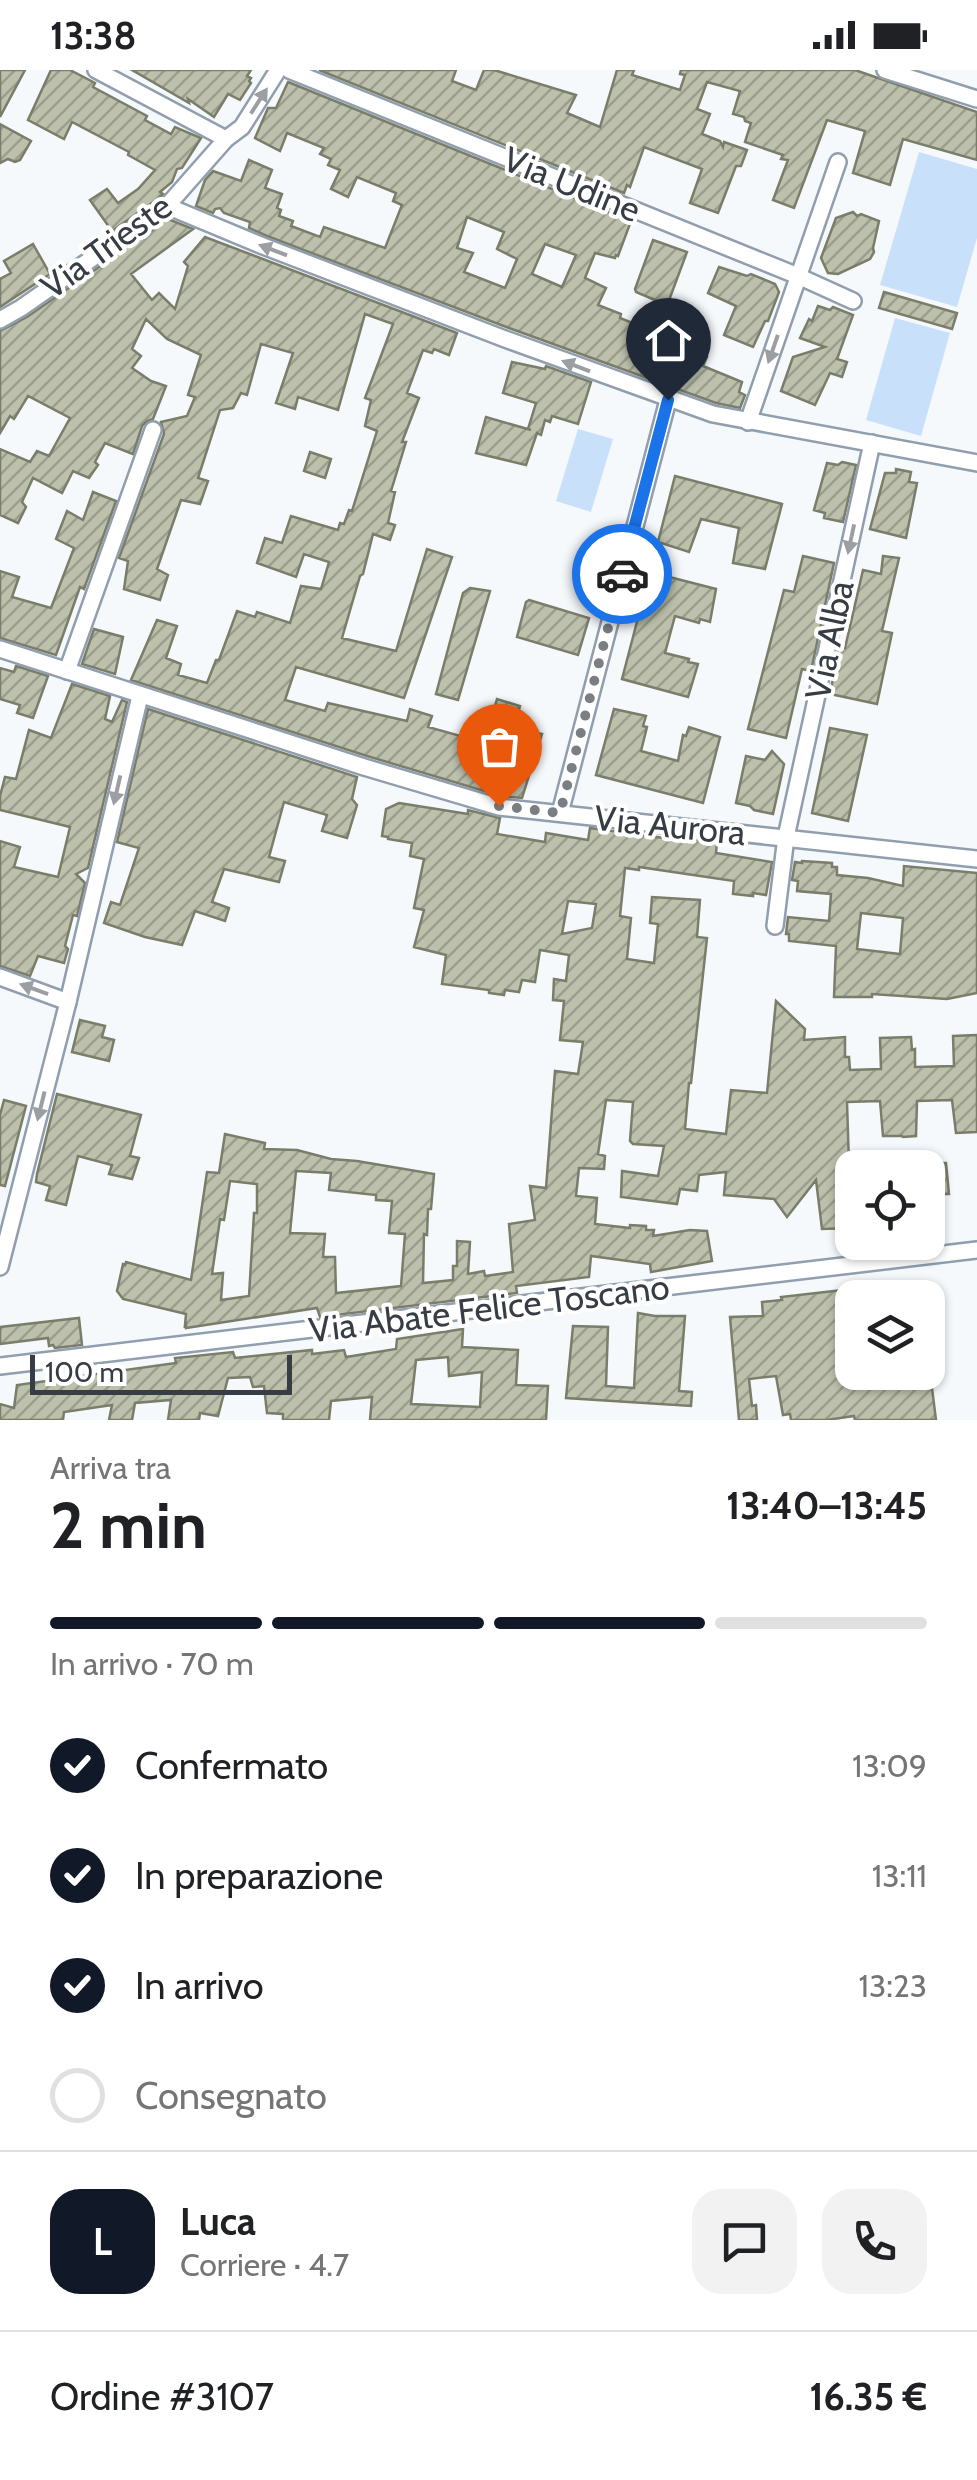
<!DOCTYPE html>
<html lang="it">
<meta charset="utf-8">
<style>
:root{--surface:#fff;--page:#f2f2f2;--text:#202124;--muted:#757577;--line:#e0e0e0;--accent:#111827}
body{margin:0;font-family:Cabin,sans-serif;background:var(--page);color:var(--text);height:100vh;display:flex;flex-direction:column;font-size:38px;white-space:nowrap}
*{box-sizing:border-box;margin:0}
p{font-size:32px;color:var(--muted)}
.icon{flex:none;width:55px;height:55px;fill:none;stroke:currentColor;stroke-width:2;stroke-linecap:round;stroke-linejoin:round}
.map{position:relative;height:1350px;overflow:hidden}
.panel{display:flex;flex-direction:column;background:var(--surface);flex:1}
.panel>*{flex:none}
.buttons{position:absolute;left:835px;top:1080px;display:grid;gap:20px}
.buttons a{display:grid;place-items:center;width:110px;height:110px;border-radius:20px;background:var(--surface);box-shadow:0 2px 8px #0004;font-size:50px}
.scale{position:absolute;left:30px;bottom:25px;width:262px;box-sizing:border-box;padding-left:10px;border:5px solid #373d44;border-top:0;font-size:28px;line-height:35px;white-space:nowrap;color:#373d44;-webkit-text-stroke:8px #fff;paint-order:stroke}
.pin{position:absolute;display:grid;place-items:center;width:85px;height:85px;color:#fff;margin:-102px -42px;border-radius:50% 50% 50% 0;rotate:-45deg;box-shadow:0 0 10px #0007}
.pin .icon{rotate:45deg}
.courier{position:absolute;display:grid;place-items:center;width:100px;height:100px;margin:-50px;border:8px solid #1a73e8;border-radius:50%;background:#fff;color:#222;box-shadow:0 2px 12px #0007}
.headline em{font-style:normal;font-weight:700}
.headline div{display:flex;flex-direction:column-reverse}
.headline{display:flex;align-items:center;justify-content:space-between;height:170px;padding:0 50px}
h1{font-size:65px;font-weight:700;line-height:75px}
.bar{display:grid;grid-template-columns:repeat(4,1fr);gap:15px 10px;align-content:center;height:120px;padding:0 50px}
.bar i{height:12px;border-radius:8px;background:var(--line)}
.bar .on{background:var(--accent)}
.bar p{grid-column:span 4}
.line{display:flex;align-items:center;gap:25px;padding:0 50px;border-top:2px solid var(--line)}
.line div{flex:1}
.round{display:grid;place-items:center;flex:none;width:105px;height:105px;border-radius:30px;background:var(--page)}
ol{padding:0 50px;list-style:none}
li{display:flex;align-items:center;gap:30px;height:110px}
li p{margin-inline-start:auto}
li .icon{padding:10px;border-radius:50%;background:var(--accent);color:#fff;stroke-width:4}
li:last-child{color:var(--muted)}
li i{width:55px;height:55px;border:5px solid var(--line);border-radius:50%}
.status{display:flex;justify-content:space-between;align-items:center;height:70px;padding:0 50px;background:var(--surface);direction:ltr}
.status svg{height:28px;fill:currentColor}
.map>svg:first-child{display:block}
</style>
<div class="status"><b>13:38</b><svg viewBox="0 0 49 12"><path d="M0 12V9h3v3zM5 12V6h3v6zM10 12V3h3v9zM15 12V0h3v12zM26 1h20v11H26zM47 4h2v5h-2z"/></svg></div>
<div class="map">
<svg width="977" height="1350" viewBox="0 0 977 1350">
<defs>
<pattern id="building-hatch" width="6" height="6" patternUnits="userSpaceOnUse" patternTransform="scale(2.5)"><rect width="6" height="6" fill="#bdc1ac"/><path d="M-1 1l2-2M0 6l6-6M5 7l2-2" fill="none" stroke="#9a9e8e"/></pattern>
</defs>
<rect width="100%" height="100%" fill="#f6f9fc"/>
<g fill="#c9e0fa">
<path d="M 919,82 L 977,99 L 977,168 L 957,237 L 880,215 Z"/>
<path d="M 895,248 L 950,263 L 921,366 L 866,350 Z"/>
<path d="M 578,359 L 613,369 L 591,442 L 556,431 Z"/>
</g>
<g fill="url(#building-hatch)" stroke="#797d69" stroke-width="2.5" fill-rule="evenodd">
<path d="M 0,0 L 25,0 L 0,47 Z"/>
<path d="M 51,0 L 70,0 L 95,13 L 93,17 L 147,46 L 145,50 L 171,64 L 175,57 L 201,68 L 182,98 L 177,99 L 172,112 L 160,122 L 163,124 L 159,128 L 112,161 L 90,130 L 107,119 L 118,133 L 138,119 L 155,100 L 128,85 L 129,82 L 72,52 L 64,69 L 28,50 Z"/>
<path d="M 132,0 L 251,0 L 247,6 L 251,8 L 249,11 L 251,13 L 240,30 L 228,24 L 214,47 L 188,29 L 189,33 Z"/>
<path d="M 319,0 L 456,0 L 452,11 L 476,20 L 484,0 L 494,0 L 576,25 L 567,43 L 600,57 L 617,0 L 634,0 L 632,5 L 680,20 L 685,5 L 680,4 L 681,0 L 855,0 L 977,42 L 977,90 L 903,69 L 890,115 L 853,103 L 865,61 L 827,50 L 794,138 L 773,130 L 788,90 L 781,89 L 783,85 L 745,72 L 751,53 L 745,51 L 744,47 L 733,44 L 740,21 L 707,12 L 697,39 L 710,44 L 702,64 L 720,71 L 723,77 L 724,72 L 747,80 L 741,96 L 736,96 L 718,143 L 690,133 L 702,99 L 644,77 L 630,117 L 627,115 L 624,123 Z"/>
<path d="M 288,12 L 631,151 L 618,186 L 616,185 L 615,188 L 595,183 L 585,208 L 606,218 L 598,235 L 621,244 L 620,248 L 684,274 L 682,278 L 707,287 L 703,296 L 742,312 L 739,322 L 745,325 L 740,338 L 716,333 L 509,258 L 267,166 L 249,158 L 250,152 L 224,143 L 220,138 L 215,139 L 213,143 L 196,136 L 205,110 L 213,101 L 241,111 L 249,90 L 272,100 L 265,118 L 282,124 L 277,138 L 281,140 L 279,146 L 293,151 L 291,156 L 320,167 L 324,157 L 385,178 L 402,135 L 393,131 L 396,123 L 357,107 L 348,127 L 331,119 L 340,100 L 328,95 L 331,89 L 320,84 L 324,78 L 287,63 L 280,81 L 255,68 L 268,38 L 276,38 ZM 467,147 L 504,162 L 497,179 L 517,189 L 505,218 L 464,202 L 473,183 L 457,178 ZM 545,174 L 576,185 L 562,217 L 532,204 Z"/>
<path d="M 0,54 L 31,71 L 20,90 L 15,92 L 8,89 L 0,93 Z"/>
<path d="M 853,142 L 857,146 L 861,144 L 879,151 L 873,178 L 874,182 L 870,189 L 838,204 L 828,203 L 821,188 L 836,148 Z"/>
<path d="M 168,149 L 193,159 L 131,204 L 152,230 L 159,223 L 175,239 L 188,196 L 184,192 L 205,167 L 457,263 L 449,285 L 434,279 L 432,283 L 423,280 L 407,323 L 419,328 L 402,372 L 406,372 L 391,421 L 395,422 L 388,453 L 395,455 L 390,470 L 373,464 L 363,504 L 360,506 L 342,568 L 396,581 L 427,479 L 452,487 L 404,628 L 296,597 L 285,630 L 325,641 L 328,633 L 407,651 L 410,639 L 432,646 L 428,657 L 471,669 L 479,642 L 492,646 L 497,629 L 520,636 L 514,658 L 542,664 L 522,728 L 501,726 L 367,686 L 131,610 L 157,550 L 177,556 L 166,588 L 181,594 L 178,605 L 207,613 L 216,590 L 219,590 L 237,541 L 255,547 L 257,542 L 290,553 L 301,516 L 321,519 L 329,492 L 304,484 L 296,507 L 257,493 L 265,468 L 282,473 L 291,446 L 338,460 L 340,453 L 344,454 L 349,440 L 352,441 L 377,361 L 365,356 L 371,330 L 365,328 L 393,254 L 365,244 L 338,340 L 298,327 L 295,339 L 276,333 L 293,283 L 261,274 L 247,325 L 241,323 L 233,338 L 220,340 L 198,408 L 208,411 L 200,434 L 181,430 L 157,499 L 168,505 L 160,530 L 124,519 L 128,491 L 119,488 L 164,364 L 161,352 L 187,346 L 195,327 L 188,325 L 201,285 L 167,269 L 146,249 L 132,279 L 141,286 L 132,298 L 151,311 L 166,316 L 153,349 L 147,351 L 142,356 L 133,384 L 105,373 L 95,392 L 98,395 L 89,408 L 73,401 L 62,423 L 33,408 L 22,432 L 26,437 L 18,453 L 0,445 L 0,379 L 30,392 L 37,381 L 49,386 L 70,348 L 28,326 L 14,349 L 10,346 L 0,363 L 0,261 L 27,247 Z"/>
<path d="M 653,170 L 687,182 L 668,233 L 662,233 L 636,222 L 635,219 Z"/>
<path d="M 33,174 L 50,204 L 0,237 L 0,209 L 11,203 L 4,191 Z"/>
<path d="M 719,197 L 747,206 L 751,204 L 775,214 L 779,222 L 768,251 L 765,251 L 753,277 L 724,265 L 736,236 L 708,223 Z"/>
<path d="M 884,222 L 957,243 L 952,259 L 879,238 Z"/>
<path d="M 818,236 L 830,240 L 833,237 L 853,245 L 837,289 L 847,292 L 842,307 L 830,303 L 815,335 L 781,321 L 793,287 L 825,277 L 800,268 L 809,249 L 812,251 Z"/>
<path d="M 512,292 L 545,299 L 546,296 L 591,312 L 578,354 L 552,346 L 550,352 L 545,350 L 541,365 L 537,363 L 526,395 L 476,383 L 486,347 L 531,360 L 528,359 L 536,333 L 503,323 Z"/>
<path d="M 310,382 L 331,389 L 325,408 L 304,401 Z"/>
<path d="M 842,392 L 856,395 L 843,452 L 824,448 L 825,443 L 814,440 L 827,393 L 838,395 Z"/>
<path d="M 896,399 L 911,402 L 909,412 L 917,413 L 906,468 L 870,459 L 885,403 L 896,403 Z"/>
<path d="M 675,406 L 782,434 L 765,499 L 733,493 L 739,458 L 701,449 L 689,482 L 658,472 Z"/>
<path d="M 93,422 L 116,431 L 84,519 L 80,517 L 56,585 L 0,568 L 0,501 L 19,507 L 12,527 L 51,538 L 74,478 L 56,469 L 67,441 L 83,450 Z"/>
<path d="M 803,486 L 834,493 L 811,601 L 802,599 L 786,668 L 748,659 L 784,520 L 794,522 Z"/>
<path d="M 883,486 L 899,488 L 882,561 L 892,563 L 877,634 L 830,624 L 839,576 L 845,578 L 863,500 L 881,504 Z"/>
<path d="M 650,502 L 716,519 L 710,552 L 700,549 L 699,553 L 675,546 L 665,583 L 689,589 L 688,592 L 698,594 L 688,627 L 622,609 Z"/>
<path d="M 470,518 L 490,521 L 458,630 L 436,624 L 463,523 Z"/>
<path d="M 529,530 L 589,548 L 578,585 L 517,567 L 526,532 Z"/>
<path d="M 94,559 L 123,567 L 115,604 L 82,594 Z"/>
<path d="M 16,596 L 48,606 L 33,648 L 17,643 L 20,635 L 0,629 L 0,598 L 14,602 Z"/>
<path d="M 72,614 L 110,626 L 105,649 L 112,652 L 122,630 L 127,632 L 88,798 L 76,804 L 85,813 L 77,846 L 73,845 L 65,876 L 68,879 L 64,893 L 38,886 L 30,906 L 0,896 L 0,771 L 20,777 L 14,797 L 58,807 L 70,757 L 0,740 L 0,726 L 5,707 L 16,709 L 29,660 L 51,668 Z"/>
<path d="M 148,639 L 357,707 L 352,729 L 357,735 L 347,768 L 322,761 L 327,745 L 284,732 L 269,787 L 285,791 L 279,812 L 224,799 L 212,832 L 229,838 L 225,851 L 195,841 L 182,875 L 145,867 L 104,853 L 111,832 L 120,835 L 139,778 L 117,772 Z"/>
<path d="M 614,639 L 646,646 L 643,656 L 647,657 L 641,681 L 678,691 L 683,665 L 686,666 L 689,657 L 720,667 L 703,733 L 596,705 Z"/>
<path d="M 830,658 L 867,665 L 848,751 L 812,743 Z"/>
<path d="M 772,681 L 784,694 L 773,744 L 754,740 L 750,736 L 736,733 L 746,686 L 765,690 Z"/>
<path d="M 399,733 L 468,744 L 468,740 L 500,748 L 497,764 L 545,772 L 546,763 L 588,770 L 590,758 L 672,769 L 672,767 L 717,772 L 716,783 L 772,792 L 766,825 L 753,823 L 753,826 L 733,824 L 734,811 L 639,797 L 639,800 L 625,798 L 620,846 L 631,848 L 627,889 L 654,893 L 658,854 L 650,853 L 652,827 L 700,830 L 697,867 L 707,868 L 691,1013 L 689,1013 L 685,1059 L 726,1064 L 731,1020 L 767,1023 L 776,931 L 805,959 L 804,970 L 845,967 L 845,987 L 849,987 L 850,1000 L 881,999 L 880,968 L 911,967 L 912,980 L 915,979 L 915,997 L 954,996 L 953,966 L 977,965 L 977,1062 L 956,1063 L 952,1030 L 917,1031 L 916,1066 L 903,1067 L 902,1066 L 883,1066 L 880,1031 L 847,1032 L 849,1094 L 852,1094 L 850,1158 L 822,1159 L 816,1110 L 787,1147 L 774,1129 L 724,1125 L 726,1102 L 699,1105 L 697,1121 L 680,1119 L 677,1134 L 621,1127 L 622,1101 L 658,1106 L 664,1076 L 633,1074 L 630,1071 L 633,1032 L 606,1030 L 598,1084 L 605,1086 L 604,1099 L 579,1098 L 576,1126 L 597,1128 L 595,1154 L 630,1158 L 630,1155 L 646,1156 L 646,1160 L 654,1160 L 653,1166 L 690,1160 L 707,1161 L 712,1191 L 651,1202 L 650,1194 L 591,1186 L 589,1207 L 516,1216 L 517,1223 L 320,1247 L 317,1238 L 186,1258 L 186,1254 L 185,1255 L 186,1244 L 123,1229 L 117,1221 L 123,1194 L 125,1195 L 126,1192 L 191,1210 L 207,1102 L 219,1103 L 225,1064 L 265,1073 L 264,1079 L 297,1080 L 331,1089 L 357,1091 L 434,1104 L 431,1139 L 428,1139 L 427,1165 L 424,1164 L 423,1213 L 453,1210 L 453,1196 L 457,1196 L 457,1171 L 470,1172 L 468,1204 L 484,1201 L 485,1206 L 513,1202 L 509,1154 L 535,1150 L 530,1116 L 546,1118 L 555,1001 L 578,1004 L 583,972 L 560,970 L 564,931 L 553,930 L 554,909 L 566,911 L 569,885 L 540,880 L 535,912 L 522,910 L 519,922 L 505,920 L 504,925 L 489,923 L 489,920 L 442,914 L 446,885 L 414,877 L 424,840 L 414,838 L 424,789 L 410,786 L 412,773 L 388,769 L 388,767 L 382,766 L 386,739 ZM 568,831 L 596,834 L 592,858 L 562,864 ZM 296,1101 L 331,1103 L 329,1120 L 376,1125 L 376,1130 L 392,1131 L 389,1163 L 405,1164 L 401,1216 L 336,1223 L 335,1187 L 323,1187 L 325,1164 L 290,1163 ZM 230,1111 L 257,1114 L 257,1143 L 254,1143 L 249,1226 L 221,1230 L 223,1203 L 212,1204 L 220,1149 L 224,1150 Z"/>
<path d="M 802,791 L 832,793 L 832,797 L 837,797 L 837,805 L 868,808 L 903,816 L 904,796 L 977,803 L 977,923 L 947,929 L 872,924 L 872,927 L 834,927 L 836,876 L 789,871 L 789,864 L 786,864 L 788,847 L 829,851 L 831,824 L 797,821 L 798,811 L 792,810 L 795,792 L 802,793 ZM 861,843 L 903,848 L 900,884 L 857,879 Z"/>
<path d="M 80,950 L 105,956 L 102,967 L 114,970 L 109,991 L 72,982 Z"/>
<path d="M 57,1024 L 141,1045 L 130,1086 L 139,1088 L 132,1109 L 109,1104 L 112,1095 L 78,1086 L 66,1135 L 46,1130 L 50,1116 L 36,1112 L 37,1104 Z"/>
<path d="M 4,1030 L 26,1036 L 5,1116 L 0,1115 L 0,1045 Z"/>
<path d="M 928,1093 L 946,1093 L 949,1124 L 928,1124 Z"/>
<path d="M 911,1213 L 913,1228 L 866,1228 L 866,1218 Z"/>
<path d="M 852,1219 L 852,1302 L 930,1302 L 936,1350 L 855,1350 L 854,1346 L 827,1350 L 791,1350 L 790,1344 L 783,1345 L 776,1306 L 749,1309 L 752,1336 L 756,1335 L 757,1350 L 739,1350 L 730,1247 L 763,1246 L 762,1232 L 782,1230 L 781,1227 Z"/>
<path d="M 638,1243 L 655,1246 L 685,1246 L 679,1321 L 692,1322 L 691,1336 L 566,1328 L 573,1256 L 608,1257 L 606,1316 L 634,1318 Z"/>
<path d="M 79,1248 L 82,1275 L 55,1278 L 53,1275 L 49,1276 L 48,1268 L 0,1274 L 0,1257 Z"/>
<path d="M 463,1259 L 462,1277 L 518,1280 L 516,1315 L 548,1316 L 546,1350 L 370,1350 L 372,1327 L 331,1331 L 329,1350 L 283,1350 L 283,1344 L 267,1343 L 264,1316 L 253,1317 L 250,1307 L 228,1308 L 218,1346 L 200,1343 L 199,1350 L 168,1350 L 171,1330 L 135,1333 L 132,1350 L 109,1350 L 112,1335 L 64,1342 L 63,1350 L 0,1350 L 0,1334 L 14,1338 L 17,1315 L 176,1293 L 175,1288 L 233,1282 L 235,1288 L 312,1280 L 312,1284 L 344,1280 L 346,1287 L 396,1279 L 397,1269 ZM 448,1287 L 449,1306 L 482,1302 L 480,1337 L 411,1334 L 416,1290 Z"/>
</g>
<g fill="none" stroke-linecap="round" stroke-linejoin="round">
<defs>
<g id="minor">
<path d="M 96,0 L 226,69"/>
<path d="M 289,0 L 798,206 L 853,231"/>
<path d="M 885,0 L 977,29"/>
<path d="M 167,136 L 263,176 L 505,269 L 713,344 L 977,393"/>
<path d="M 0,250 L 21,238 L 167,136 L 226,69 L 242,57 L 278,0"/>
<path d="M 748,352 L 838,92"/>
<path d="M 0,579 L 364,697 L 499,737 L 977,789"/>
<path d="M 67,601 L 153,360"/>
<path d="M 560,743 L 668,330"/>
<path d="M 775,856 L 786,767 L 872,373"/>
<path d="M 0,907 L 68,932"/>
<path d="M 0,1197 L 68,932 L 140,626"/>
<path d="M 0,1296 L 977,1180"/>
</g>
</defs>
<use href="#minor" stroke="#909eae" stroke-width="20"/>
<use href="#minor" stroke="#fff" stroke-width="15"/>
</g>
<defs><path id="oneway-solid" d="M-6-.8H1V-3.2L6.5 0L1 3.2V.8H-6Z" transform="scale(2.5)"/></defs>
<g fill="#9b9ea2">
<use href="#oneway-solid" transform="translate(259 31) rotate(-57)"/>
<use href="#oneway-solid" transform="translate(273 180) rotate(-159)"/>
<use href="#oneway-solid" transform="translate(773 279) rotate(109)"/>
<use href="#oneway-solid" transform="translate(576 296) rotate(-159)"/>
<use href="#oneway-solid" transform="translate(851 469) rotate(102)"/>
<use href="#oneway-solid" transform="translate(117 720) rotate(103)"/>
<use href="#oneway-solid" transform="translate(34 919) rotate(-160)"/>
<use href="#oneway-solid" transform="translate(41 1036) rotate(104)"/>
</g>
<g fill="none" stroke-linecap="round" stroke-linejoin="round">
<path stroke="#7a7f84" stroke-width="10" stroke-dasharray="0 18" d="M 499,736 L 560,743 L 622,504"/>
<path stroke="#1a73e8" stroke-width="12" d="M 622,504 L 668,330"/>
</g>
<g text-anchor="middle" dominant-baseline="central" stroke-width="8" stroke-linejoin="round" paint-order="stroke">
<g font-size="35" fill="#373d44" stroke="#fff">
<text transform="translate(572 114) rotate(22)">Via Udine</text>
<text transform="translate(106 176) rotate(-36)">Via Trieste</text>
<text transform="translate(829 570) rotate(-78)">Via Alba</text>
<text transform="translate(670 755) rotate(6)">Via Aurora</text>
<text transform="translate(489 1238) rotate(-7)">Via Abate Felice Toscano</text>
</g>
</g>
</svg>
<div class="buttons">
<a><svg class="icon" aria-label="locate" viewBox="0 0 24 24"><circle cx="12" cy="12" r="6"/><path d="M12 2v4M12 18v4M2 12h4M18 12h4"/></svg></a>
<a><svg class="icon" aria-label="layers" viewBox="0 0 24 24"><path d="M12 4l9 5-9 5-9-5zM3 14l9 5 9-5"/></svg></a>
</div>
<div class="scale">100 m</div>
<div class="pin" style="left:499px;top:736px;background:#ea580c"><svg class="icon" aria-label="bag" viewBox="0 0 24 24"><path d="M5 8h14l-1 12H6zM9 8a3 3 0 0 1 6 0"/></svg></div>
<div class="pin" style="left:668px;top:330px;background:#1f2937"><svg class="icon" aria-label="home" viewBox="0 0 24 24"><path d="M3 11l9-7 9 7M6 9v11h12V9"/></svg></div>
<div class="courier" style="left:622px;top:504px"><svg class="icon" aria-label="car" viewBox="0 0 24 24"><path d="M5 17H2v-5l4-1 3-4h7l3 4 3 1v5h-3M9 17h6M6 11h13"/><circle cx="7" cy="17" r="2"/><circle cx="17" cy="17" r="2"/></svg></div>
</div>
<section class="panel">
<div class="headline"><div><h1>2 min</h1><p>Arriva tra</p></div><em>13:40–13:45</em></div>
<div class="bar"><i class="on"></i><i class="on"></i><i class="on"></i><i></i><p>In arrivo · 70 m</p></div>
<ol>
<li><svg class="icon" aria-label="check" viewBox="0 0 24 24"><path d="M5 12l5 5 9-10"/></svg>Confermato<p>13:09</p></li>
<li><svg class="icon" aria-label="check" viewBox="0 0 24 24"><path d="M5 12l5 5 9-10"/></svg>In preparazione<p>13:11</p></li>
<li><svg class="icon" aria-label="check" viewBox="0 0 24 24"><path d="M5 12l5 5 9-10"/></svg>In arrivo<p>13:23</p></li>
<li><i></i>Consegnato</li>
</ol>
<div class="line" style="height:180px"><b class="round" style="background:var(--accent);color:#fff">L</b><div><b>Luca</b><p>Corriere · 4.7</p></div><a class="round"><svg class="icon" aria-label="chat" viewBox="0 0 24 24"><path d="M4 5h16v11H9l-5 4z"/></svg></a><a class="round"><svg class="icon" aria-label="phone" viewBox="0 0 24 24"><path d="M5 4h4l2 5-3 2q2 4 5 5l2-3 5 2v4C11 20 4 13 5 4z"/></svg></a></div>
<div class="line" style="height:130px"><div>Ordine #3107</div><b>16.35 €</b></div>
</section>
